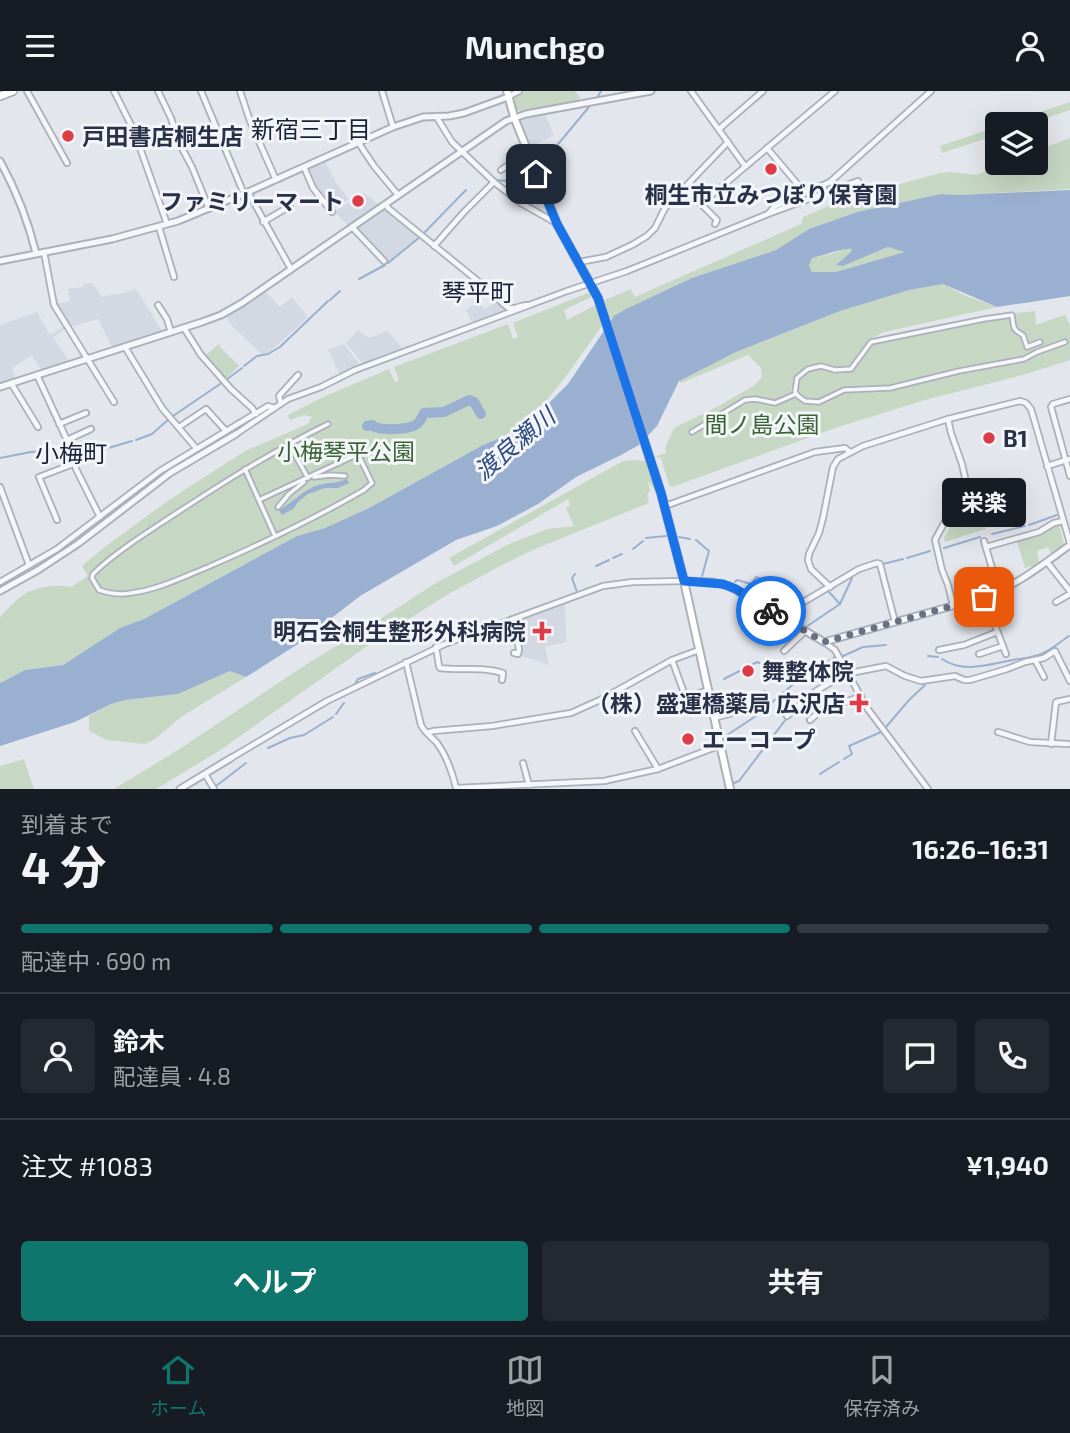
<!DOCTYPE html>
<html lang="ja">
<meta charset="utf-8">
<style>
:root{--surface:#171b24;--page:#242831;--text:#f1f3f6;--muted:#9ea1a6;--line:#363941;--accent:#0f766e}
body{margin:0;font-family:"Exo 2","Noto Sans JP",sans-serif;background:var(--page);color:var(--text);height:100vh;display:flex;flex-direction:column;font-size:26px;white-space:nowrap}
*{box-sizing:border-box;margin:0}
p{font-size:23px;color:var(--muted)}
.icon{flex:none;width:38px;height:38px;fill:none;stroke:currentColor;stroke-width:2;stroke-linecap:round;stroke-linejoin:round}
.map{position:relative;height:698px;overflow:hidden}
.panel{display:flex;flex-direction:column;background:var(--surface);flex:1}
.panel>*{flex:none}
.controls{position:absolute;left:985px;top:21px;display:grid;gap:14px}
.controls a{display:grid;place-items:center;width:63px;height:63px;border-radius:7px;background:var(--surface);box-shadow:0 7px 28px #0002;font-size:35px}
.pin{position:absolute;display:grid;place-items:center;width:60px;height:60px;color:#fff;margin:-30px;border-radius:14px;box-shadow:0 4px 10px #0006}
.courier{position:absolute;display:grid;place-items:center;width:70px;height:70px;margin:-35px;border:5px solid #1a73e8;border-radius:50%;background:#fff;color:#222;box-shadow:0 2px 9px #0007}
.bubble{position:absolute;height:49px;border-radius:7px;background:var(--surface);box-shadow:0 7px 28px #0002;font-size:23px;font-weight:700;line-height:49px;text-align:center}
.headline em{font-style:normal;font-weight:700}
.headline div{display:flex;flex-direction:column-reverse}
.headline{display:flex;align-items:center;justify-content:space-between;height:119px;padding:0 21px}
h1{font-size:46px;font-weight:700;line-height:52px}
.bar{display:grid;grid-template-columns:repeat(4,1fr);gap:10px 7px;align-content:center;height:84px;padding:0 21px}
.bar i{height:9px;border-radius:5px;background:var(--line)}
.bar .active{background:var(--accent)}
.bar p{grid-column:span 4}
.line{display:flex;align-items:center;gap:18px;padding:0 21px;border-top:2px solid var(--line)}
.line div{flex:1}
.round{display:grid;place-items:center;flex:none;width:74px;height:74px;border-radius:7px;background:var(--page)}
.action{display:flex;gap:14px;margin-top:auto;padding:14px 21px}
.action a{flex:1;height:80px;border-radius:7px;background:var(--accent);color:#fff;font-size:28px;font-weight:700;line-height:80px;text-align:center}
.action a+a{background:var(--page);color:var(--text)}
header{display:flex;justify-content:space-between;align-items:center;height:91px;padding:0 21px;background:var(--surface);font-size:32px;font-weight:700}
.tabs{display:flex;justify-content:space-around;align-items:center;height:98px;border-top:2px solid var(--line);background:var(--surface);font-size:19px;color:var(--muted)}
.tabs a{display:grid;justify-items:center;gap:4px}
.tabs .active{color:var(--accent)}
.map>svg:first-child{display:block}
</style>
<header><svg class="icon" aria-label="menu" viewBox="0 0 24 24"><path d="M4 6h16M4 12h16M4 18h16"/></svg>Munchgo<svg class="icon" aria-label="person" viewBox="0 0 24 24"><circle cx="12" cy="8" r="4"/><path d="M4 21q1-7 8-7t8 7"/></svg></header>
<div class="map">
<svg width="1070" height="698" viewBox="0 0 1070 698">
<rect width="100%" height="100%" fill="#e3e6ec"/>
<g fill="#d4d8e2">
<path d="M 545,23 L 554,45 L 543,49 L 531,56 L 521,31 L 523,27 Z"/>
<path d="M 325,71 L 337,93 L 349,108 L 332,119 L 314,96 L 308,79 Z"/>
<path d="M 364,102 L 377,112 L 377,114 L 348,134 L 334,121 Z"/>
<path d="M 385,117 L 420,145 L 388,171 L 356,139 L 356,137 Z"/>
<path d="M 92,192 L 93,195 L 95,195 L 101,206 L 115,203 L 117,204 L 136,198 L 162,240 L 112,256 L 98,228 L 70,236 L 56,213 L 70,210 L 68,198 L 83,196 L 83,193 Z"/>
<path d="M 265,200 L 280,216 L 292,206 L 308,226 L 279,253 L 267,262 L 262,263 L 233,236 L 226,226 Z"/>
<path d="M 499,210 L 505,218 L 504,220 L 472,232 L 466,218 L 480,211 L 484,218 Z"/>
<path d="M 37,221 L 50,244 L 65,235 L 66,238 L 53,246 L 69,270 L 41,279 L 32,264 L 12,277 L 15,287 L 0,292 L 0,234 Z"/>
<path d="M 358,239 L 369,247 L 388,240 L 402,257 L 363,273 L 346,252 Z"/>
<path d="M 344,253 L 360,274 L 340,284 L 328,258 Z"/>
<path d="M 565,512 L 566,551 L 545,556 L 549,574 L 522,565 L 516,530 Z"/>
</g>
<g fill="#c6d7c3">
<path d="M 523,0 L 575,0 L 580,6 L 578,10 L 522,21 L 516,18 L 513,7 Z"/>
<path d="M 1070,11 L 1070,19 L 1030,33 L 1004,33 Z"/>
<path d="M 997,36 L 997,44 L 942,62 L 940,55 Z"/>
<path d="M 1070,47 L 1070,98 L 958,104 L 941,103 L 857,121 L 809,138 L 776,159 L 692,187 L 626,218 L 603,233 L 567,284 L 547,309 L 526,326 L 514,341 L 483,354 L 369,417 L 325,437 L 297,445 L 144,528 L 120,537 L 63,574 L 25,579 L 0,592 L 0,526 C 8,518 16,508 26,502 C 37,496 58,493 71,496 L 88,485 L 82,475 L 106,455 L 169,409 L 245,360 L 308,333 L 312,326 L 304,324 L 290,329 L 288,324 L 323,306 L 389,278 L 395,291 L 399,290 L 394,276 L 508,233 L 513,248 L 518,246 L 513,232 L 588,202 L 591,202 L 593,205 L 564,219 L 567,229 L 607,208 L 631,198 L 635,206 L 801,133 L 803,126 L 845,108 L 940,82 L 950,81 L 977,84 L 1005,72 L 1036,72 L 1036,60 Z"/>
<path d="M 848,156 L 853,158 L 851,161 L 837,174 L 843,175 L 889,156 L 906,161 L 836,181 L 812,181 L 809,175 L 812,167 L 831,163 Z"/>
<path d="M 943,193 L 966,205 L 997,216 L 884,241 L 870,248 C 924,235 979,225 1035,220 L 1036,234 L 1065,224 L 1070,235 L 1070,269 L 1023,284 L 925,309 L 832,338 L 672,396 L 669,394 L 661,367 L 657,366 L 646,370 L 657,402 L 648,390 L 650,399 L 647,405 L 649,412 L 535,458 L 504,473 L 450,502 L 377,548 L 219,660 L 156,698 L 114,698 L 178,659 L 310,571 L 363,539 L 436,492 L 509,453 L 548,438 L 574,435 L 566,417 L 570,415 L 568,408 L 454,475 L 449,467 L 623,370 L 638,369 L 643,370 L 666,362 L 665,357 L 674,337 L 719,315 L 755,294 L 762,286 L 761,277 L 748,264 L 681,292 L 679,290 L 684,286 L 736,261 L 840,220 L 909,199 Z"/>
<path d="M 219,253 L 220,256 L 239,275 L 225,288 L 206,264 Z"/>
<path d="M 974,393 L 986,438 L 945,451 L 944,447 Z"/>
<path d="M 1059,433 L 1064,454 L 1051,463 L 1048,456 L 1037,460 L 1039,471 L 1032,477 L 1031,475 L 1025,477 L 1017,450 L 1042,443 L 1052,436 Z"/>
<path d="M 230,580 L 246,586 L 181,626 L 155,648 L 145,653 L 107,649 L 89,640 L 89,625 L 111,613 L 125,609 L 178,603 Z"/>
<path d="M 24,668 L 34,698 L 0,698 L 0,675 Z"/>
</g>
<g fill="#9ab0d0" fill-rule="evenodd">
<path d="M 1070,99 L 1070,205 L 997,216 L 943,193 L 909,199 L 840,220 L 736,261 L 679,290 L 657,335 L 639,354 L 619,365 L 576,386 L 538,413 L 497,435 L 456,449 L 360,505 L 298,553 L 246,586 L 230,580 L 178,603 L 125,609 L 111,613 L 75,631 L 0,655 L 0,592 L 25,579 L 63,574 L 120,537 L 144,528 L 297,445 L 325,437 L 369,417 L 483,354 L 514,341 L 545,316 L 568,293 L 614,225 L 626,218 L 692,187 L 776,159 L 809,138 L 857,121 L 941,103 L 958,104 ZM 888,156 L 905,161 L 836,181 L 812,181 L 809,175 L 812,167 C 823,165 843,156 852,158 L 851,161 L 836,174 L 843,175 Z"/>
<path d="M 347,388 L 349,392 L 338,397 L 325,397 L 308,403 L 298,411 L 293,418 L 282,424 L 279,419 C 292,412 300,402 313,396 C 324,391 336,393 347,388 Z"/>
</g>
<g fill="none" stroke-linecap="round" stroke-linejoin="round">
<g stroke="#9ab0d0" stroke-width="2">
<path d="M 597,7 L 601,0"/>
<path d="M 538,74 L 549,64 L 589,16"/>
<path d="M 496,89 L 507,90"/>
<path d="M 424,142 L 466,99"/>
<path d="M 388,172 L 420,146"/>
<path d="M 359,188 L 385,174"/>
<path d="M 330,209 L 340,200"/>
<path d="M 244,275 L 257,265 L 268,263 L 280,256 L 328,210"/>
<path d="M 226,289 L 242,277"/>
<path d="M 173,325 L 223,291"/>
<path d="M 136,349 L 152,343 L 169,328"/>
<path d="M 73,358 L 105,358 L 132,350"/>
<path d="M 0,367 L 31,361 L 67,358"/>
<path d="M 1029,434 L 1057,424"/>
<path d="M 992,443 L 1025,435"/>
<path d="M 679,446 L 690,448"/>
<path d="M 646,447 L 666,445"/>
<path d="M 696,449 L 709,460 L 702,485"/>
<path d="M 944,457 L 980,446"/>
<path d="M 633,458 L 643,450"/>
<path d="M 613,467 L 622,463"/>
<path d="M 907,467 L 930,460"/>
<path d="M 883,473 L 903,468"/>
<path d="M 596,475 L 609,469"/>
<path d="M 575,483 L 572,487 L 577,501"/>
<path d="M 735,491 L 737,489 L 751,493 L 756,486 L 764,489 L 790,493 L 791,497 L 798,501 L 803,508"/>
<path d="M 807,512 L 828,500 L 840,513"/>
<path d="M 806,536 L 840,513 L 852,487"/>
<path d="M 843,565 L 863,556 L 886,554"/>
<path d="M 928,565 L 938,566"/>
<path d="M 942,568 C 964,583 990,573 1013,569 C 1022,567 1033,567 1041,563 C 1051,559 1060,551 1069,545"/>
<path d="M 724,588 L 757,571 L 762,573"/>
<path d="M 355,593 L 358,588 L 375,582"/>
<path d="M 336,623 L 344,612"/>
<path d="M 886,636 L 909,609 L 925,594"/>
<path d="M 724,646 L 756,625 L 797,590 L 835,566"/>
<path d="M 268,657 L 290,647 L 304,644 L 333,626"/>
<path d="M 844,668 L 852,663 L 849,655 L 881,641"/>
<path d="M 820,683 L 839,671"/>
<path d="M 734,692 L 739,690 L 786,628"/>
<path d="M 216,695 L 246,672"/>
</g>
<path stroke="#9ab0d0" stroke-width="10" d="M 367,335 C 378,333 367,334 378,337 C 386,339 412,339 418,332 C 419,332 424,323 424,322 L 444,321 L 469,309 L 474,311 L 481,323"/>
<defs>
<g id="pedestrian">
<path d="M 1040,251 L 1027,256 L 1023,244 C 1012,238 1014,237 1012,224 L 984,228 L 871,251 L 851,278 L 835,279 L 821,275 L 808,278 L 797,287 L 795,301 L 798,305 L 805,310 L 819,311 L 844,299 L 890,297 L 959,280 L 1024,268 L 1037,261 L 1065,251"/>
<path d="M 328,333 C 271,361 219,394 166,429 C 143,444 112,464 93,483 L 92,487 L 99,499 C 108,502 121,504 131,502 C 157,499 183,486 208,476 C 261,453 314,428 364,399 L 372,392 L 354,355"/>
<path d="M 692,341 L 745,309 L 755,308 L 775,312 L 796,303"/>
<path d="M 289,353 L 308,387"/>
<path d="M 245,378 L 275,445"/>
<path d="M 314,386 L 330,384 L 345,385"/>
<path d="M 259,409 L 358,363"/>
<path d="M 278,416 L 289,403 L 304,391"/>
</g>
<g id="minor">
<path d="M 27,0 L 67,72"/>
<path d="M 114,0 L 134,40 L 167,133"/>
<path d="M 158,0 L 171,27 L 178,50 L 192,76 L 209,118"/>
<path d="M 201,0 L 244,103"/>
<path d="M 240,0 L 250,30 L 276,89"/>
<path d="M 382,0 L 393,36"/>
<path d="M 691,0 L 745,75"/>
<path d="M 508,6 L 519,0"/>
<path d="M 436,25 L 452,51 L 494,91 L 521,112 L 556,132"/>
<path d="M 719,38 L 763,0"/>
<path d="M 358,51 L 374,75 L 398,104"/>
<path d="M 767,57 L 805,102"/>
<path d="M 304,76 L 313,97 L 332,121"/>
<path d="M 501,79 L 527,61"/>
<path d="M 539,87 L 556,86"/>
<path d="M 684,97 L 701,113 L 835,0"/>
<path d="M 248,101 L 291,178"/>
<path d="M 386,113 L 388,117 C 422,145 456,172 489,199 C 494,203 505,216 509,217 C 515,219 522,213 529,214"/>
<path d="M 701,113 L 717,129 L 715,133"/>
<path d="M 769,122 L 774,116 L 830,91 L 931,0"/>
<path d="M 263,131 L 290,115"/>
<path d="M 159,136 L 174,186"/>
<path d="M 352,136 L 384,170"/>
<path d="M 434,155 L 464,121 L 494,91"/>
<path d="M 44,161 L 54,214 L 114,311"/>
<path d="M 579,171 L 606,166 L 632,154 L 647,145 L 655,137 L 665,117 L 728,51"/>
<path d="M 158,214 L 167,228 L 171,241"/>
<path d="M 184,237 L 201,264 L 231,298 L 252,317 L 256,323"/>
<path d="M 125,256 L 162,317 L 196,357"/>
<path d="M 37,284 L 67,349 L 76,378 L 100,426"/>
<path d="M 11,292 L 38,336"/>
<path d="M 1070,308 L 1053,313 L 1051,316 L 1070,385"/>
<path d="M 281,312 L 279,305 L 298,284"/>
<path d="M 948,328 L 951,342 L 962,373 L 966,391 L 935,449 L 942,479 L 948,494 L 953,514"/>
<path d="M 59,333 L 86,322"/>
<path d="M 179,336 L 206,318 L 226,340"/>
<path d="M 236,343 L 288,308 L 321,296 L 355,279 L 567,200 L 627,180 L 768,123 L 858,90"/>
<path d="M 67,349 L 91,338"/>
<path d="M 1047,375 L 1070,368"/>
<path d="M 0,396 L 29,474"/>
<path d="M 665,415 L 815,361 L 845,357 L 850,361"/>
<path d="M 57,429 L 39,386 L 73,373"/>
<path d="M 984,450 L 999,501"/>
<path d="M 986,456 L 1039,441 L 1054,432 L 1063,430"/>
<path d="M 1047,471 L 1070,500"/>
<path d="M 0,491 L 57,458 L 160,380 L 268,315 L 274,317"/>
<path d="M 830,496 L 811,478 L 808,469 L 809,463 L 819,442 L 823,427 L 833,376 L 838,368 L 863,355 L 948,328 L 1020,310 L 1026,312 L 1031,318 L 1070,452"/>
<path d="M 984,506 L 1006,563"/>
<path d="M 1056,511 L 1070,503"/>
<path d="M 781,526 L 785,522 L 859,478 L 877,472 L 880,473 L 895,531"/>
<path d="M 513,528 L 519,558 L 518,563 L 514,562"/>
<path d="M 824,551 L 835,559 L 867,617 L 928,698"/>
<path d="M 436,556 L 439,575 L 440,577 C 461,580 482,575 503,582 L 502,589"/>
<path d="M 939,559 L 964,554 L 997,541"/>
<path d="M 784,560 L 804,541"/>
<path d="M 979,563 L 1003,555"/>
<path d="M 672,569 L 686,607 L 708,599"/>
<path d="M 1035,569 L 1044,586"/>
<path d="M 406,571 L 421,634 C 425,642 432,646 437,652 C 446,664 453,683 456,697 L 604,690 L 658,678 L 721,654"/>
<path d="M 787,625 L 816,600 L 845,583 L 886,575 L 905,585 L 921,590 L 955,585 L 964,589 L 970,589 L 1007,578 L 1025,571 L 1044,567 L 1055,560 L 1070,590"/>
<path d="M 714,627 L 740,620 L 751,610 L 764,603"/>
<path d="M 810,629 L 819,621 L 861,605"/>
<path d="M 635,640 L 658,678"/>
<path d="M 998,641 L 1030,651 L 1068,653"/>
<path d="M 427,642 L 433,640 L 492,635 L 571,622 L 600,609 L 672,569 L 699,559"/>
<path d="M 1051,653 L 1056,611 L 1070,608"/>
<path d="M 231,667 L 327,610 L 445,553 L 603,495 L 633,491 L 684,490"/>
<path d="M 523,672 L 529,694"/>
<path d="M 205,683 L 214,698"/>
</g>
<g id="tertiary">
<path d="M 0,70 C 16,99 28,130 36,162"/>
<path d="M 0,170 L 112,148 L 178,130 L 248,101 L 393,36 L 423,26 L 449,25 L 464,22 L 508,6"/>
<path d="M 0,296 L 202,231 L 221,224 L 242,212 L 506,30 L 526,23 L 651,0"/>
<path d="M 684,490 L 712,491 L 729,495 L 824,551 L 984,506 C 1016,495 1042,474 1070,454"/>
<path d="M 0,500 L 38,479 L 79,452 L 170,382 L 236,343"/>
<path d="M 180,698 L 231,667"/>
</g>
<path id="secondary" d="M 507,0 L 514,26 L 557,133 L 598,207 L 661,402 L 684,490 L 730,698"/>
<path id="primary" d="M 0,5 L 13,0"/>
</defs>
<use href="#pedestrian" stroke="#abb0ba" stroke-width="7"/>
<use href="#minor" stroke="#abb0ba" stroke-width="8"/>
<use href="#tertiary" stroke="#abb0ba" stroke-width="9"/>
<use href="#secondary" stroke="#abb0ba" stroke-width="10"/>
<use href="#primary" stroke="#a1a8ba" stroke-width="10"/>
<use href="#pedestrian" stroke="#f6f7fa" stroke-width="3.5"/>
<use href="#minor" stroke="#f6f7fa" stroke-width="4.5"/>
<use href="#tertiary" stroke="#f6f7fa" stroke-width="5"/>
<use href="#secondary" stroke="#fff" stroke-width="6"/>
<use href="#primary" stroke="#fff" stroke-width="7"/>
</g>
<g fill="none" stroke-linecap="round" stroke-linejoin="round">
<path stroke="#697081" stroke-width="7" stroke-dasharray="0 12.6" d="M 771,520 L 824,551 L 984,506"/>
<path stroke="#1a73e8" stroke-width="9" d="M 536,83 L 557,133 L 598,207 L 661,402 L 684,490 L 723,493 L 736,498 L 771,520"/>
</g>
<g fill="#dd3c47" stroke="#f3f5f9" stroke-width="2.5">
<circle cx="68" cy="45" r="7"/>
<circle cx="771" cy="78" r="7"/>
<circle cx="358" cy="110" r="7"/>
<circle cx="989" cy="347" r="7"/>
<path d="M538.5 529.5h7v7h7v7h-7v7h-7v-7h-7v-7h7z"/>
<circle cx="748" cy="580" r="7"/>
<path d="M855.5 601.5h7v7h7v7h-7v7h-7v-7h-7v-7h7z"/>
<circle cx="688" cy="648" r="7"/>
</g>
<g text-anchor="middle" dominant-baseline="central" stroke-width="6" stroke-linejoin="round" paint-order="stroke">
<g font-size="23" font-weight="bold" fill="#283147" stroke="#f3f5f9" text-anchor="start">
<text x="82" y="45">戸田書店桐生店</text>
<text x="771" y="103" text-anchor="middle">桐生市立みつぼり保育園</text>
<text x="344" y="110" text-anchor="end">ファミリーマート</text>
<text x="1003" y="347">B1</text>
<text x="526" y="540" text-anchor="end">明石会桐生整形外科病院</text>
<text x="762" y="580">舞整体院</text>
<text x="845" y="612" text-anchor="end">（株）盛運橋薬局 広沢店</text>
<text x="702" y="648">エーコープ</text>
</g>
<g font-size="23" fill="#396434" stroke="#f3f5f9">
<text x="762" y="333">間ノ島公園</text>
<text x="346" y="360">小梅琴平公園</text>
</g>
<g font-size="24" fill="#1a2238" stroke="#f3f5f9">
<text x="311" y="37">新宿三丁目</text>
<text x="478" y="200">琴平町</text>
<text x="71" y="361">小梅町</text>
</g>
<g font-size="24" font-style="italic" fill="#2d4b80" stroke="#f3f5f9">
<text transform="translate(514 352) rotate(-40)">渡良瀬川</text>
</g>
</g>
</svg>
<div class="controls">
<a><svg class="icon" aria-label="layers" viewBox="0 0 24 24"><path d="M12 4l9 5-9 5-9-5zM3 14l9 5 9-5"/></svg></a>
</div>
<div class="pin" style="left:984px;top:506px;background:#ea580c"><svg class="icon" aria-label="bag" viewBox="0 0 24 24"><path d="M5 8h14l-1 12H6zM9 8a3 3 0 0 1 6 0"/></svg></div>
<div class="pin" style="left:536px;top:83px;background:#1f2937"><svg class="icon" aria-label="home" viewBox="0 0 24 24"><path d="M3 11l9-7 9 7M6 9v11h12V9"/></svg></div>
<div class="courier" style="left:771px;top:520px"><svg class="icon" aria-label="bike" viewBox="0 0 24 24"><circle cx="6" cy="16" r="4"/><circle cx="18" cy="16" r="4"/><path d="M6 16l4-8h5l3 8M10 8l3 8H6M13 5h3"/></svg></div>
<div class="bubble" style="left:942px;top:387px;width:84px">栄楽</div>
</div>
<section class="panel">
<div class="headline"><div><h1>4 分</h1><p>到着まで</p></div><em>16:26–16:31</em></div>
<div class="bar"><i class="active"></i><i class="active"></i><i class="active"></i><i></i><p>配達中 · 690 m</p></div>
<div class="line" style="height:126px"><a class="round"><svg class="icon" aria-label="person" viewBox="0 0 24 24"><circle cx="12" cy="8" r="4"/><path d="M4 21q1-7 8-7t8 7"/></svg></a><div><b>鈴木</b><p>配達員 · 4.8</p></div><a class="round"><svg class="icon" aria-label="chat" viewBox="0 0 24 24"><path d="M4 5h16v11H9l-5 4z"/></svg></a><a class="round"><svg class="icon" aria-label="phone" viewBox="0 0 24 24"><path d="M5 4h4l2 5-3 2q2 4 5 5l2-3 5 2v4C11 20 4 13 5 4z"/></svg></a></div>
<div class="line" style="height:91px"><div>注文 #1083</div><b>¥1,940</b></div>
<div class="action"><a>ヘルプ</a><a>共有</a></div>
</section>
<nav class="tabs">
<a class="active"><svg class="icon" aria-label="home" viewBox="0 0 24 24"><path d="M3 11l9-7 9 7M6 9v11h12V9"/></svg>ホーム</a>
<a><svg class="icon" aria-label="map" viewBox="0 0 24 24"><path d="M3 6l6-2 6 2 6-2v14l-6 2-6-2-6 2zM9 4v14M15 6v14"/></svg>地図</a>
<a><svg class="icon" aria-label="saved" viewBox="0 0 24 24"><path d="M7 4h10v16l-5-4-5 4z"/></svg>保存済み</a>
</nav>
